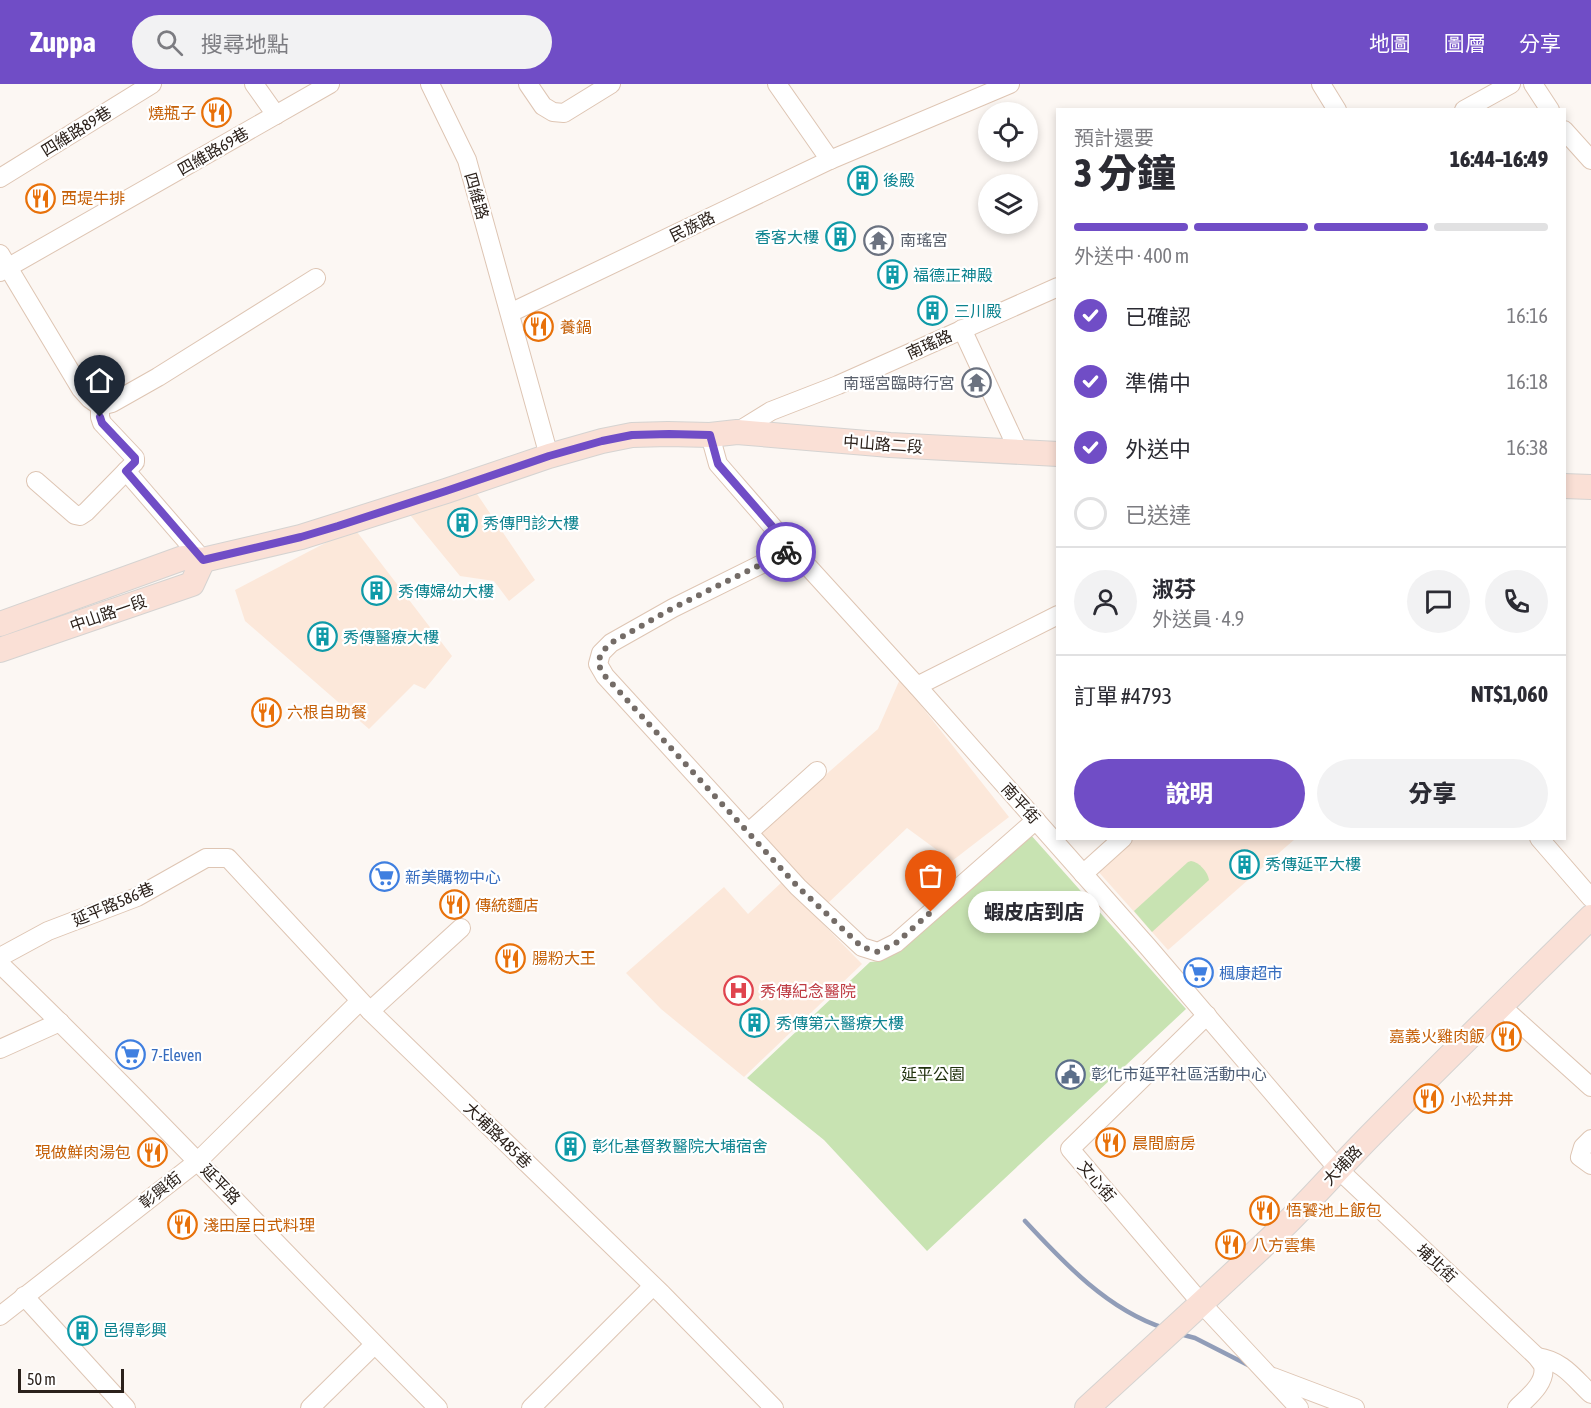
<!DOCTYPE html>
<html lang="zh-TW">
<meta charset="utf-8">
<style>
:root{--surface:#fff;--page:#f2f2f3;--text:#2b2b33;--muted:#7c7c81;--line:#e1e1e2;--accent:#704dc6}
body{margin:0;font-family:"Asap Condensed","Noto Sans TC",sans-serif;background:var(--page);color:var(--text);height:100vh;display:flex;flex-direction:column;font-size:22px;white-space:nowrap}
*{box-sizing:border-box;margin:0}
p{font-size:20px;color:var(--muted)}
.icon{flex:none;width:33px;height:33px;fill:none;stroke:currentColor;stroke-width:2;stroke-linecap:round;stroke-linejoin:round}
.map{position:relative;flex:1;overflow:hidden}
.side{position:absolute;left:1056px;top:24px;width:510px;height:732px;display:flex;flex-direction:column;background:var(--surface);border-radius:0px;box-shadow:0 3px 9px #0003}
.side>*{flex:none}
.tools{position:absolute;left:978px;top:18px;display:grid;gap:12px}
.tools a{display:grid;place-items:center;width:60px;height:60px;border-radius:50%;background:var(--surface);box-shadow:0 3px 9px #0003;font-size:30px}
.scale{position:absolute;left:18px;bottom:15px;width:106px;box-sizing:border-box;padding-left:6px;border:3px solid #2b211b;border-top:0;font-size:16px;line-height:21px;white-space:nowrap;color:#2b211b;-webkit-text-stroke:4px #fff;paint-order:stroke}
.pin{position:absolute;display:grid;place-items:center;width:51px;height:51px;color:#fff;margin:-62px -26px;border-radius:50% 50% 50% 0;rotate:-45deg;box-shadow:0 0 6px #0007}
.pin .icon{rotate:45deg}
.courier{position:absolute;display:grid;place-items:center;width:60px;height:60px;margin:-30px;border:4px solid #704dc6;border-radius:50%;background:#fff;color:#222;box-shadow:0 2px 8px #0007}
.bubble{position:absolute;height:42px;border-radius:21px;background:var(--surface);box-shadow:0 3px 9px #0003;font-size:20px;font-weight:800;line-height:42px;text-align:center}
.headline em{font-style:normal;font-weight:800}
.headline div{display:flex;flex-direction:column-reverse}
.headline{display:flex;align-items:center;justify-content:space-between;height:102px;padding:0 18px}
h1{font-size:39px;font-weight:800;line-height:45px}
.bar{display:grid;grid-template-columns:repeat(4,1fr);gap:9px 6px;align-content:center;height:72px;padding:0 18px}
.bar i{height:8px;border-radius:4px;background:var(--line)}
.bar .on{background:var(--accent)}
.bar p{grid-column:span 4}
.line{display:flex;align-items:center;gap:15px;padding:0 18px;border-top:2px solid var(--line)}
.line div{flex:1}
.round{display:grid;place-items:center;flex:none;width:63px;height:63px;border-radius:32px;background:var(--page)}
ol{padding:0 18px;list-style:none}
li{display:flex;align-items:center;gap:18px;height:66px}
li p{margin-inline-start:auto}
li .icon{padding:6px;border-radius:50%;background:var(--accent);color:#fff;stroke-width:4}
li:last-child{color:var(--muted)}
li i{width:33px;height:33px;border:3px solid var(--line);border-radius:50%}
.primary-button{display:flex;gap:12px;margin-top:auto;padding:12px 18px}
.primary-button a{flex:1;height:69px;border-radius:36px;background:var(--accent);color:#fff;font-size:24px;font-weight:800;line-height:69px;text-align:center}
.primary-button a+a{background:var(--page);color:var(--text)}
header{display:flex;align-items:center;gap:36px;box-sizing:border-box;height:84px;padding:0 30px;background:var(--accent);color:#fff}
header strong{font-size:28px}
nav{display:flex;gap:33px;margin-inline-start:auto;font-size:21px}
.search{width:420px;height:54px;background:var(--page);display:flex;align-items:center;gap:15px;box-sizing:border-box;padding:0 21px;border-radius:33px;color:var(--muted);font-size:22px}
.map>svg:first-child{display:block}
</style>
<header>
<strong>Zuppa</strong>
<div class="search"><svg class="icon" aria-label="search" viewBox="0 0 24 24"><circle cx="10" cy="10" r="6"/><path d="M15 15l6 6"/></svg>搜尋地點</div>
<nav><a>地圖</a><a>圖層</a><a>分享</a></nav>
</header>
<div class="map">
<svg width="1591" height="1324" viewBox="0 0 1591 1324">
<rect width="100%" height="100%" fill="#fcf7f3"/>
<g fill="#fce8da">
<path d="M 473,404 L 535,496 L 509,517 L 494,497 L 460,492 L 406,426 Z"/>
<path d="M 354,444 L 452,572 L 425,605 L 414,600 L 369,645 L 245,537 L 235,506 Z"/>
<path d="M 900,595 L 1009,733 L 952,777 L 907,744 L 826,821 L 758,750 L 878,645 Z"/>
<path d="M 1131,755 L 1295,755 L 1168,866 L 1096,785 Z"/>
<path d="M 782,798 L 862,880 L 744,993 L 661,925 L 626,889 L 724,803 L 748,830 Z"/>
</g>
<g fill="#c8e3b2">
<path d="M 1030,750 L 1186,925 L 927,1167 L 824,1056 L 747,994 L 870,878 L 881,877 Z"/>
<path d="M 1191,777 C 1199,778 1208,788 1209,796 L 1152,848 L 1134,827 L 1188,778 Z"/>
</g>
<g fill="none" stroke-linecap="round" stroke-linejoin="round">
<g stroke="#919db8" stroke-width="4.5">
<path d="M 1025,1137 C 1064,1179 1108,1226 1164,1244"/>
<path d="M 1180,1250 L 1195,1254 L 1248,1281"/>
</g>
<defs>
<g id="minor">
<path d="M 254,0 L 276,31"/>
<path d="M 430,0 L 467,76 L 549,372"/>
<path d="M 528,0 L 543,22 L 553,28 L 564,29 L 611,0"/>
<path d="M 777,0 L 830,76"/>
<path d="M 1321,0 L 1337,26"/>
<path d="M 1533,0 L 1550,26"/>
<path d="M 1464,26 L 1511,0"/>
<path d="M 1564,46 L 1591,76"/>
<path d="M 0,94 L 152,0"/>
<path d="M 0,170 L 81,305 L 90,315 L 100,322 L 112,319 L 158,293 L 316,194"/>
<path d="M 0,188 L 330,0"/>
<path d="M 510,229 L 830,76 L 1010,0"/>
<path d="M 962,245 L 1019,368"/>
<path d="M 737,348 L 771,327 L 838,301 L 1058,203"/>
<path d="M 710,351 L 718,380 L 792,465 L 917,602 L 1148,863 L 1338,1085 L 1537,1273 C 1539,1276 1542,1279 1543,1282 C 1547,1299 1527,1314 1517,1324"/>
<path d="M 126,387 L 203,476"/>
<path d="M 36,397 L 75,431 L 80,432 L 86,428 L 135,378 L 135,374 L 102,339 L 100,333 L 100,322"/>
<path d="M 792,465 L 673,524 L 611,559 L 601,569 L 598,580 L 605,592 L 798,803 L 862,863 L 878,868 L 896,859 L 1036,736"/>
<path d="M 917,602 L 1058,531"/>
<path d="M 749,748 L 817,687"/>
<path d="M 1539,754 L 1591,814"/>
<path d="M 1083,790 L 1123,754"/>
<path d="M 0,873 L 48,847 L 137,813 L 206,774 L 228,774 L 370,927 L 662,1210 L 774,1324"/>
<path d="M 0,880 C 150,1024 291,1177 438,1324"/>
<path d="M 1501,922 L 1591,1003"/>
<path d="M 370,927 L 461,844"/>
<path d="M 1207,931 L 1070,1065 L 1202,1220 L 1299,1324"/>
<path d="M 0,965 L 60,938"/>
<path d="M 1591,1055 L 1583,1063 L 1580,1073 L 1591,1081"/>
<path d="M 24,1212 L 126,1324"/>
<path d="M 0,1232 L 198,1077 L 360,917"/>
<path d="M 1537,1273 C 1563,1277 1573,1293 1591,1310"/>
<path d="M 1273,1293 L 1355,1324"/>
<path d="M 310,1324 L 374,1261"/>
<path d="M 531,1324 L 653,1202"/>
</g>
<g id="major">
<path d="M 1564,402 L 1591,403"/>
<path d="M 0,540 L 183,474 L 203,476 L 301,453 L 446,407 L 549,372 L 602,357 L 632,351 L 668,350 L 710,351 L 737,348 L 890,361 L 1058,370"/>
<path d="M 0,566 L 192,500 L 203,476"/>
<path d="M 1087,1324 C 1154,1263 1221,1202 1287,1139 C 1317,1109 1345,1077 1375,1047 C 1446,975 1519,904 1591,833"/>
</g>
</defs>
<use href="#minor" stroke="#dec5b3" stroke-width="20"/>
<use href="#major" stroke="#d5d3d1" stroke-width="26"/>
<use href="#minor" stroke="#fff" stroke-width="18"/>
<use href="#major" stroke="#fae0d6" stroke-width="24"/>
</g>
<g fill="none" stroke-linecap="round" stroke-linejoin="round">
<path stroke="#746c67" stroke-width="6" stroke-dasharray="0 10.8" d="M 786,468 L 673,524 L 611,559 L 601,569 L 598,580 L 605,592 L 798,803 L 862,863 L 878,868 L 896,859 L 931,828"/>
<path stroke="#704dc6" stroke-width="8" d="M 100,333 L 102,339 L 135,374 L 135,378 L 126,387 L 203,476 L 301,453 L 338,442 L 446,407 L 549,372 L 602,357 L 632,351 L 669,350 L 710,351 L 718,380 L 792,465 L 786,468"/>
</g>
<defs>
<symbol id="restaurant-ring" viewBox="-11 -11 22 22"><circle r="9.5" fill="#fff" stroke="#e8710a" stroke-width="1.5"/><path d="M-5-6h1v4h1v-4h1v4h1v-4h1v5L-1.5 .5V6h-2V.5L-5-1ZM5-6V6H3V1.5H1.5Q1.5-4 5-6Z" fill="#e8710a"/></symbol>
<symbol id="building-ring" viewBox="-11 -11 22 22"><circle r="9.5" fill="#fff" stroke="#0f9aa8" stroke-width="1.5"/><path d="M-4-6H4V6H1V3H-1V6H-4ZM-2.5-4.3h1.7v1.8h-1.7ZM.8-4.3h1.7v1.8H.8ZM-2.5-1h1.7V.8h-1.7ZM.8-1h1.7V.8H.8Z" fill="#0f9aa8"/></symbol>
<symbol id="temple-ring" viewBox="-11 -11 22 22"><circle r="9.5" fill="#fff" stroke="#6b7280" stroke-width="1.5"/><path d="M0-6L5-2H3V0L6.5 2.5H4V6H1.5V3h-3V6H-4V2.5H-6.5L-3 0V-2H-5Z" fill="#6b7280"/></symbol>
<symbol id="supermarket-ring" viewBox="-11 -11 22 22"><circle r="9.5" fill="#fff" stroke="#3f7fe0" stroke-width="1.5"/><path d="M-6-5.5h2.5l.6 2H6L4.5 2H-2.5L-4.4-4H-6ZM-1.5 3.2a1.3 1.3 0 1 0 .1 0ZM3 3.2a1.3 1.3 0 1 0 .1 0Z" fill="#3f7fe0"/></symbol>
<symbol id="hospital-ring" viewBox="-11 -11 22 22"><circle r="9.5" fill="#fff" stroke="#e0444e" stroke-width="1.5"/><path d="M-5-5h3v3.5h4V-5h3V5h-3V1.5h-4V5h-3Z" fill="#e0444e"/></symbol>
<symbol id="civic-ring" viewBox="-11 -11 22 22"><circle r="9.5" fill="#fff" stroke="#5c6f8a" stroke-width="1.5"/><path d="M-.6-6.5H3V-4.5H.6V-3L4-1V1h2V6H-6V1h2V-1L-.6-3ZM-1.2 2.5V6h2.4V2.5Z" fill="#5c6f8a"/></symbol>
</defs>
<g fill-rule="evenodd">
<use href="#restaurant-ring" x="200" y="12" width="33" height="33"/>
<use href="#building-ring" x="846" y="80" width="33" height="33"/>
<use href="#restaurant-ring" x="24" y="98" width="33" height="33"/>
<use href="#building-ring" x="824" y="136" width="33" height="33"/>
<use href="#temple-ring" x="862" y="140" width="33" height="33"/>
<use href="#building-ring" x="876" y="174" width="33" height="33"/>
<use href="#building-ring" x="916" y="210" width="33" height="33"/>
<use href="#restaurant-ring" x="522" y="226" width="33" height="33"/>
<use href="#temple-ring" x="960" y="282" width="33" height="33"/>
<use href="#building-ring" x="446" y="422" width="33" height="33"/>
<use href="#building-ring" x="360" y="490" width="33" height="33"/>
<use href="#building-ring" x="306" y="536" width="33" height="33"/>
<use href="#restaurant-ring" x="250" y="612" width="33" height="33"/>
<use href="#building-ring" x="1228" y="764" width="33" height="33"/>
<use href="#supermarket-ring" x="368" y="776" width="33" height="33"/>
<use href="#restaurant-ring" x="438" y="804" width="33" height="33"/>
<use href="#restaurant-ring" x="494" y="858" width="33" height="33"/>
<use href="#supermarket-ring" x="1182" y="872" width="33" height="33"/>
<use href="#hospital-ring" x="722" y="890" width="33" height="33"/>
<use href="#building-ring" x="738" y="922" width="33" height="33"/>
<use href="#restaurant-ring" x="1490" y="936" width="33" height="33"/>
<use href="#supermarket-ring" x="114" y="954" width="33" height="33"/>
<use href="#civic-ring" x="1054" y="974" width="33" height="33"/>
<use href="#restaurant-ring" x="1412" y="998" width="33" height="33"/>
<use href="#restaurant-ring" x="1094" y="1042" width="33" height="33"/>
<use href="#building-ring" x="554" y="1046" width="33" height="33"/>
<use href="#restaurant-ring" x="136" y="1052" width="33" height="33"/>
<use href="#restaurant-ring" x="1248" y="1110" width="33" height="33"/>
<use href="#restaurant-ring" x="166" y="1124" width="33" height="33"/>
<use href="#restaurant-ring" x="1214" y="1144" width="33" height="33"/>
<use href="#building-ring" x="66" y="1230" width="33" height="33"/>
</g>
<g text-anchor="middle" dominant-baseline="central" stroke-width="4.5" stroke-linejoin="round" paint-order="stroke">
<g font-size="16" fill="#c56008" stroke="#fff" text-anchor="start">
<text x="196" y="29" text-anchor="end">燒瓶子</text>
<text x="61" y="114">西堤牛排</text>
<text x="560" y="243">養鍋</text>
<text x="287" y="628">六根自助餐</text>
<text x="475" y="821">傳統麵店</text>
<text x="532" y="874">腸粉大王</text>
<text x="1485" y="952" text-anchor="end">嘉義火雞肉飯</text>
<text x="1450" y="1015">小松丼丼</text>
<text x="1132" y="1059">晨間廚房</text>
<text x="131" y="1068" text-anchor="end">現做鮮肉湯包</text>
<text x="1286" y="1126">悟饕池上飯包</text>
<text x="203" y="1141">淺田屋日式料理</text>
<text x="1252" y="1161">八方雲集</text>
</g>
<g font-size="16" fill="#2b211b" stroke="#fff">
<text transform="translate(76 47) rotate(-32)">四維路89巷</text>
<text transform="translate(213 67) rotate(-30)">四維路69巷</text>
<text transform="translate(477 112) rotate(74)">四維路</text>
<text transform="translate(692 142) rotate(-26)">民族路</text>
<text transform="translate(929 260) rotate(-24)">南瑤路</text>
<text transform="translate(883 360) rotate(4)">中山路二段</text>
<text transform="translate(108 529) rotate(-19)">中山路一段</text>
<text transform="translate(1021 719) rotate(48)">南平街</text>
<text transform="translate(113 820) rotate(-23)">延平路586巷</text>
<text transform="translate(498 1051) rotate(44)">大埔路485巷</text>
<text transform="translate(1342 1081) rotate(-46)">大埔路</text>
<text transform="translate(1097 1097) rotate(49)">文心街</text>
<text transform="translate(221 1100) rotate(46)">延平路</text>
<text transform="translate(160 1106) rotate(-38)">彰興街</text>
<text transform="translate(1437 1179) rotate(43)">埔北街</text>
</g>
<g font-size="16" fill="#0d838f" stroke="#fff" text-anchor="start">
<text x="883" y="96">後殿</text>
<text x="819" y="153" text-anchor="end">香客大樓</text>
<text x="913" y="191">福德正神殿</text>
<text x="954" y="227">三川殿</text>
<text x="483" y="439">秀傳門診大樓</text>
<text x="398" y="507">秀傳婦幼大樓</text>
<text x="343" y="553">秀傳醫療大樓</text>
<text x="1265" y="780">秀傳延平大樓</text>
<text x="776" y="939">秀傳第六醫療大樓</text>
<text x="592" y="1062">彰化基督教醫院大埔宿舍</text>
<text x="103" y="1246">邑得彰興</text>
</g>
<g font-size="16" fill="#5b616d" stroke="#fff" text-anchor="start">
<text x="900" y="156">南瑤宮</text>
<text x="955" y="299" text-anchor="end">南瑶宮臨時行宮</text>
</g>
<g font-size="16" fill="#366cbe" stroke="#fff" text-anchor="start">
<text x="405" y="793">新美購物中心</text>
<text x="1219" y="889">楓康超市</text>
<text x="151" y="971">7-Eleven</text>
</g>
<g font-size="16" fill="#be3a42" stroke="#fff" text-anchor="start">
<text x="760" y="907">秀傳紀念醫院</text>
</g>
<g font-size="16" fill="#20320d" stroke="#fff">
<text x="933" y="990">延平公園</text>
</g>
<g font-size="16" fill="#4e5e75" stroke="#fff" text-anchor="start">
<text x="1091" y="990">彰化市延平社區活動中心</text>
</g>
</g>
</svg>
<div class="tools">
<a><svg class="icon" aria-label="locate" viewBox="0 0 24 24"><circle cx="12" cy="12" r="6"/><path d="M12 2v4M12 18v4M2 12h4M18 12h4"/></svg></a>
<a><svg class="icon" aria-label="layers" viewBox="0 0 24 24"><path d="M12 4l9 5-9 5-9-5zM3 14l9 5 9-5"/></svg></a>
</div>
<div class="scale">50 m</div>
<div class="pin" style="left:931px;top:828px;background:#ea580c"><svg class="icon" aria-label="bag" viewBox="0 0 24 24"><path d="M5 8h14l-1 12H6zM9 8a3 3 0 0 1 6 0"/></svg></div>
<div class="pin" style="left:100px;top:333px;background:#1f2937"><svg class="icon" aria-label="home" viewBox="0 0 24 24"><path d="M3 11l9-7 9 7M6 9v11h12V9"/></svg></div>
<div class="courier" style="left:786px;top:468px"><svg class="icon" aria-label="bike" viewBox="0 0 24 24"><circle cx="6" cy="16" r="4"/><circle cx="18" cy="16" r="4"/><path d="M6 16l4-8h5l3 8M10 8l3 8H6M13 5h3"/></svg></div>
<div class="bubble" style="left:968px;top:807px;width:132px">蝦皮店到店</div>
<section class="side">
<div class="headline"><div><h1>3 分鐘</h1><p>預計還要</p></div><em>16:44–16:49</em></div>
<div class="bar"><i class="on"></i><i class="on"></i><i class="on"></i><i></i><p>外送中 · 400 m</p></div>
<ol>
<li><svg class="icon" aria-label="check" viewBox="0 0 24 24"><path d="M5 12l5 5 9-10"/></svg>已確認<p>16:16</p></li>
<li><svg class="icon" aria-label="check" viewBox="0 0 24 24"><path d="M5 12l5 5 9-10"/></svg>準備中<p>16:18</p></li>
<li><svg class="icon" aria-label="check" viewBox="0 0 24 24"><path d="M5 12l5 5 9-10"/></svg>外送中<p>16:38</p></li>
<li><i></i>已送達</li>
</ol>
<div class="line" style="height:108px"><a class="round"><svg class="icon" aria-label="person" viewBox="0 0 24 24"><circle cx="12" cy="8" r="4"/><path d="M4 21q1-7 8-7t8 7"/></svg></a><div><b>淑芬</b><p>外送員 · 4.9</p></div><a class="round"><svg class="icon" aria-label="chat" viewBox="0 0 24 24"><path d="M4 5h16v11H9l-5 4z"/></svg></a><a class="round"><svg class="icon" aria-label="phone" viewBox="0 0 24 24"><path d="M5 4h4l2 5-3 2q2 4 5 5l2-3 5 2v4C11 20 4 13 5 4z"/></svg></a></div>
<div class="line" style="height:78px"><div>訂單 #4793</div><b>NT$1,060</b></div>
<div class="primary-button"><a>說明</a><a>分享</a></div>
</section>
</div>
